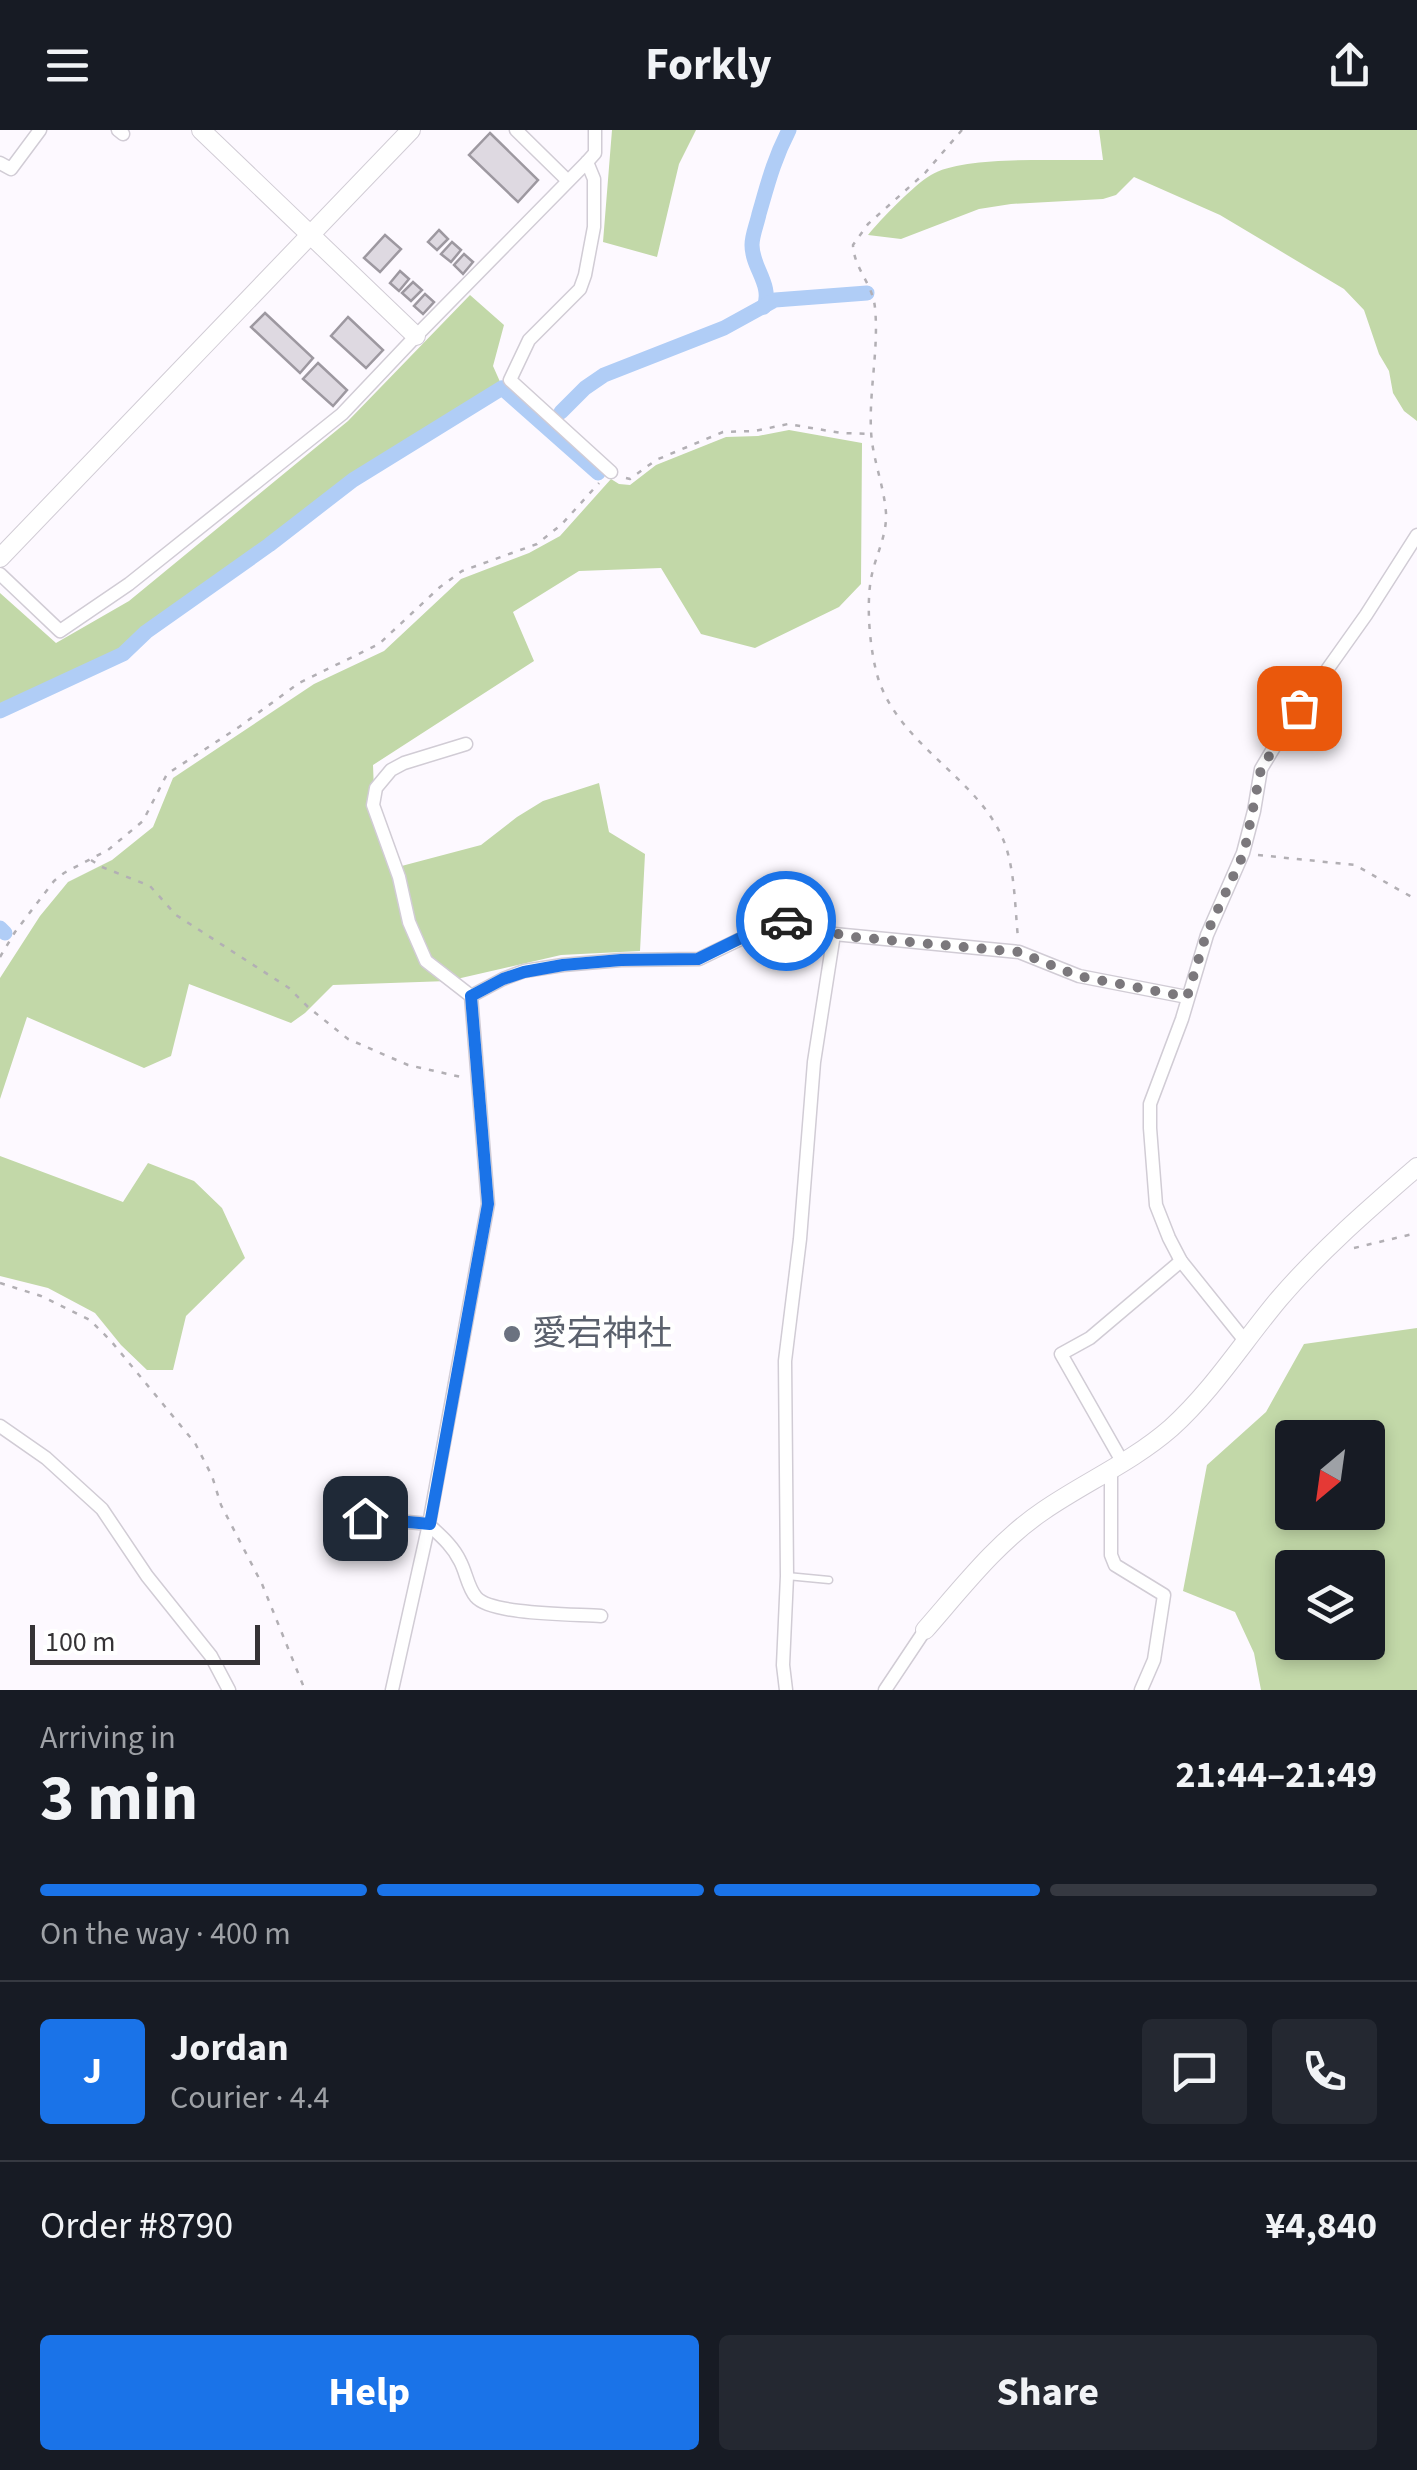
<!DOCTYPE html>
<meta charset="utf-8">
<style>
:root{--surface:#171b24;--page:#242831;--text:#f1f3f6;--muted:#9ea1a6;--line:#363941;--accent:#1a73e8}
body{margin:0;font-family:"Source Sans 3","Noto Sans JP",sans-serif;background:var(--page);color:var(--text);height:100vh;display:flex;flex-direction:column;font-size:38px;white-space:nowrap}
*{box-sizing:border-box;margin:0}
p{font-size:32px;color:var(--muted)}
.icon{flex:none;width:55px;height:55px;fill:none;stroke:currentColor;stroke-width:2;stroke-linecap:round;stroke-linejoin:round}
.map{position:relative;height:1560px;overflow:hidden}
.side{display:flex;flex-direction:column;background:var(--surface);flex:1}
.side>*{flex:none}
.needle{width:65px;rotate:209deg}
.controls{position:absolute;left:1275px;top:1290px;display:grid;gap:20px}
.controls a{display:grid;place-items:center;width:110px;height:110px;border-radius:10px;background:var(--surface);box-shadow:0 5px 15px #0003;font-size:50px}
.scale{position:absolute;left:30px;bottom:25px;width:230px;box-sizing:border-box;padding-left:10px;border:5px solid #353336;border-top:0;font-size:28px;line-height:35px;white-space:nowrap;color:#353336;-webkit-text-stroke:8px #fff;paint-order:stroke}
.pin{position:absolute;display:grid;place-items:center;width:85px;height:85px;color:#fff;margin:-42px;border-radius:20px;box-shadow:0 5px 15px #0006}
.courier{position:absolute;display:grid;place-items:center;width:100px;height:100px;margin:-50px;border:8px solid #1a73e8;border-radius:50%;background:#fff;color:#222;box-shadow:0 2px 12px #0007}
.head em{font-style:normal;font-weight:700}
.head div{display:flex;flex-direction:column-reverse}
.head{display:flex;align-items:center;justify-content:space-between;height:170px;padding:0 40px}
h1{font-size:65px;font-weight:700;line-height:75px}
.bar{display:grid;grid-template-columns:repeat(4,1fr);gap:15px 10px;align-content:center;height:120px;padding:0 40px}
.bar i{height:12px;border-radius:8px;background:var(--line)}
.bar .current{background:var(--accent)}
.bar p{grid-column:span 4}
.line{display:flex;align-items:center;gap:25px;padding:0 40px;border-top:2px solid var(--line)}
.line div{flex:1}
.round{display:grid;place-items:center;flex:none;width:105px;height:105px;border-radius:10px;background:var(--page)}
.cta{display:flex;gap:20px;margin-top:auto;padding:20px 40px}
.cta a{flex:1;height:115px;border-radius:10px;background:var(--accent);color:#fff;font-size:40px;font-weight:700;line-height:115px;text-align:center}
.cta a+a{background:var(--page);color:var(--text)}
header{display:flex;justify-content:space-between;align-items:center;height:130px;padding:0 40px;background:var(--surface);font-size:45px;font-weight:700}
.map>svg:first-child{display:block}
</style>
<header><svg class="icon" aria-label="menu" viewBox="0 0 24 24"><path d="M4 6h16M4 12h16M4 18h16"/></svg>Forkly<svg class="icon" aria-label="share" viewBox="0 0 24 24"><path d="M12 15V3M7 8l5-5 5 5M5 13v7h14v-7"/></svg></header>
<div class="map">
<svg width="1417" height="1560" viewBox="0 0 1417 1560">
<rect width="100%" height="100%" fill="#fdf9ff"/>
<g fill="#c2d8a8" fill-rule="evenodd">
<path d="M 612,0 L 696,0 L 679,34 L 657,127 L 603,112 Z"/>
<path d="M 1099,0 L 1417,0 L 1417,291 L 1404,281 L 1393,263 L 1389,241 L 1379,224 L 1364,180 L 1344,159 L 1220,85 L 1134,47 L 1116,65 L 1103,69 L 1011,74 L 979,79 L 901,109 L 868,105 C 880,90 915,54 931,45 C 963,25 1062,31 1103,30 Z"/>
<path d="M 470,165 L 504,195 L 493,236 L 501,254 L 351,347 L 264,414 L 144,498 L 105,530 L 0,576 L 0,463 L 56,513 L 129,471 L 348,291 Z"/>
<path d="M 789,300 L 862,313 L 861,454 L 839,477 L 755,518 L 701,504 L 661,438 L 579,441 L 513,482 L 534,531 L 373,635 L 374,661 L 394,738 L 481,715 L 517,687 L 543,671 L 599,653 L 609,702 L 645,724 L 640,821 L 561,825 L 448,851 L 333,855 L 305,883 L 291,893 L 189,854 L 171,926 L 144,938 L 27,887 L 0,969 L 0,848 L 40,786 L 68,752 L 112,730 L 153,697 L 173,648 L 314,554 L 384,521 L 461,449 L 529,423 L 560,406 L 611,349 L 619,354 L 630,355 L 656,335 L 726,307 L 758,306 Z"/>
<path d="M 0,1026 L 123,1072 L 148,1033 L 194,1051 L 222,1078 L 245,1128 L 186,1186 L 173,1240 L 147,1240 L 121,1215 L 95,1183 L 48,1158 L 0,1146 Z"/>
<path d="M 1417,1198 L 1417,1560 L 1261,1560 L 1254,1523 L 1235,1482 L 1183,1461 L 1207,1335 L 1266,1282 L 1304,1214 ZM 1292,1308 L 1368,1308 L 1368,1382 L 1292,1382 ZM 1292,1438 L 1368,1438 L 1368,1512 L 1292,1512 Z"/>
</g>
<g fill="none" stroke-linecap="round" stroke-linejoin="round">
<g stroke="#b0cdf6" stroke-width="15">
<path d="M 764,177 C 773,155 752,138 752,115 C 752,105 757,94 759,84 C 768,53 774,29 789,0"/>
<path d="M 561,282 L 585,258 L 604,245 L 724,198 L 775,170 L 867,163"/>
<path d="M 0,581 L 123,524 L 146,502 L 269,415 L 353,350 L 502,258 L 598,343"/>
<path d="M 0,798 L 5,803"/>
</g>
</g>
<g fill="#ded9e1" stroke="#9d98a0" stroke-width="2.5">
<path d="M 490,3 L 538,50 L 518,72 L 469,25 Z"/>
<path d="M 439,100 L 448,109 L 437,120 L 428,112 Z"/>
<path d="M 385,105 L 401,119 L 380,142 L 364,128 Z"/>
<path d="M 452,112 L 461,120 L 451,132 L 441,124 Z"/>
<path d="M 464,124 L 473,132 L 463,144 L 454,135 Z"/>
<path d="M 400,141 L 409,149 L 399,161 L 390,153 Z"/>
<path d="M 413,152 L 422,160 L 411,171 L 402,163 Z"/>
<path d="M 425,164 L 434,172 L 423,184 L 414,176 Z"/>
<path d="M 265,183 L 313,228 L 300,243 L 251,197 Z"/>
<path d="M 348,187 L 383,220 L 366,238 L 331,206 Z"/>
<path d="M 318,233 L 347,260 L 333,276 L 303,249 Z"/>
</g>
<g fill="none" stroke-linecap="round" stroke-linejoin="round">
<defs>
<path id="lane" d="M 787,1446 L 829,1450"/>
<g id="street">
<path d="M 118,0 L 123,4"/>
<path d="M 516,0 L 567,50"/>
<path d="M 587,32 L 594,49 L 594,97 L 585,145 L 580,159 L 529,210 L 510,250 L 611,342"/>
<path d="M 0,33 L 11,39 L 40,0"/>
<path d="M 0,444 L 60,501 L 129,454 L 342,284 L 416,206 L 587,32 L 595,23 L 595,0"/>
<path d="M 471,866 L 503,849 L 524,841 L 563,835 L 621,830 L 699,829 L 774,793 L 800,793 L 834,804 L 1019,822 L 1079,846 L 1187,867"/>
<path d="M 1246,1212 L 1181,1131 L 1169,1108 L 1156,1075 L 1150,998 L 1150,974 L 1182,889 L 1207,805 L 1243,723 L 1254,681 L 1261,639 L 1285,599 L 1366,485 L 1417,405"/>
<path d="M 0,1296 L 46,1328 L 102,1379 L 147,1446 L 211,1526 L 229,1560"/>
<path d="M 1123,1333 L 1061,1224 L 1090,1208 L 1181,1131"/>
<path d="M 1111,1341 L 1111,1425 L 1115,1435 L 1164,1465 L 1154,1530 L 1141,1560"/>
<path d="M 365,1388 L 429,1394"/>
<path d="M 429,1395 C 441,1406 453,1416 460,1431 C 466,1442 468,1458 476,1467 C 491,1485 576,1484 601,1486"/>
<path d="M 392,1560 L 429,1394 L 488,1074 L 471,866 L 426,831 L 409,792 L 399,747 L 373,675 L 376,658 L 391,640 L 404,633 L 466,614"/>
<path d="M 786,1560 L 783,1535 L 787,1446 L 785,1231 L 800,1109 L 814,932 L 834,804"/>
<path d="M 885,1560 L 925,1500"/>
</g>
<g id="secondary">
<path d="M 201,0 L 416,206"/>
<path d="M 0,428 L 411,0"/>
<path d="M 925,1500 C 961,1459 997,1412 1043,1381 C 1085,1352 1132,1332 1171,1298 C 1213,1260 1243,1212 1279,1169 C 1321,1120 1369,1079 1417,1037"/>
</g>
</defs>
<use href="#lane" stroke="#d1ccd5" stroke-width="9"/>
<use href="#street" stroke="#d1ccd5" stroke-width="15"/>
<use href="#secondary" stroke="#d1ccd5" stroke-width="20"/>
<g stroke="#b2afb4" stroke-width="2.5" stroke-dasharray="5 8" stroke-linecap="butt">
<path d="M 962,0 L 925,43 L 868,94 L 853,115 C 854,139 873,154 875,178 C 879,218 869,260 871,300 C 872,328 884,355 886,383 C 887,407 875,426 871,449 C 866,477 870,521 878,548 C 901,619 983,649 1006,717 C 1015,745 1015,778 1018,808"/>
<path d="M 626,348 L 630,349 L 656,330 L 723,302 L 755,301 L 788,294 L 841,303 L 871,304"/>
<path d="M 1258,725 L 1355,735 L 1417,770"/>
<path d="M 91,730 L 102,737 L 150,756 L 176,785 L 289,858 L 308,877 L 348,909 L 408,935 L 461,947"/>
<path d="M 0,827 L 15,802 L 54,751 L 64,743 L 108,720 L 143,691 L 167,644 L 239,597 L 299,553 L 379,514 L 440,457 L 462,441 L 537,414 L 562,394 L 599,353"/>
<path d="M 1354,1118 L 1417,1103"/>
<path d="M 0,1153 L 41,1166 L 90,1190 L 111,1211 L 195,1313 L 212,1346 L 221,1375 L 262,1454 L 305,1560"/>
</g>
<use href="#lane" stroke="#fff" stroke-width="6"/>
<use href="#street" stroke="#fff" stroke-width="12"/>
<use href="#secondary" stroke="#fff" stroke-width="18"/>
</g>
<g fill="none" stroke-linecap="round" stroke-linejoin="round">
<path stroke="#7b787c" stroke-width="10" stroke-dasharray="0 18" d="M 786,791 C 809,794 830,804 854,807 L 1019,822 L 1078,846 L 1187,867 L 1206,805 L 1244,723 L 1261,639 L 1299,578"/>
<path stroke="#1a73e8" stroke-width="12" d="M 365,1388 L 430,1394 L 488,1074 L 471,866 L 503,849 L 524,842 L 563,835 L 621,830 L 698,829 L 761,798 L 786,791"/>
</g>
<circle fill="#6b7280" stroke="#fff" stroke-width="4" cx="512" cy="1204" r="10"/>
<g text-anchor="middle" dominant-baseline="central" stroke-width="9" stroke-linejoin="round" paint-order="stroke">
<g font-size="35" fill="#5b616d" stroke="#fff" text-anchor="start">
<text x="532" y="1204">愛宕神社</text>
</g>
</g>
</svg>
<div class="controls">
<a><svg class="needle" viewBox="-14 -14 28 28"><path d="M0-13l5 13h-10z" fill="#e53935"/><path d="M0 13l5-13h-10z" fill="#9ea1a6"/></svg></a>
<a><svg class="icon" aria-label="layers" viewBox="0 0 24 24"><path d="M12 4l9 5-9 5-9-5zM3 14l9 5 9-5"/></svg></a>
</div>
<div class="scale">100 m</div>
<div class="pin" style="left:1299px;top:578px;background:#ea580c"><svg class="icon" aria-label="bag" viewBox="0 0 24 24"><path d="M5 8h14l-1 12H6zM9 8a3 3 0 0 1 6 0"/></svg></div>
<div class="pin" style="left:365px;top:1388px;background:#1f2937"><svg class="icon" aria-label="home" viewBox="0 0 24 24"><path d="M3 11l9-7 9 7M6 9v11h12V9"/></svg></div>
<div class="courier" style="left:786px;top:791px"><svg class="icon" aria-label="car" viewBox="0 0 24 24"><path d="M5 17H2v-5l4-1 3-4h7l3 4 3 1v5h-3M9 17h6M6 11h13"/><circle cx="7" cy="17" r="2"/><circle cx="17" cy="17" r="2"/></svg></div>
</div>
<section class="side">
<div class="head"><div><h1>3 min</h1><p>Arriving in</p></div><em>21:44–21:49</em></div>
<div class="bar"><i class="current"></i><i class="current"></i><i class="current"></i><i></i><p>On the way · 400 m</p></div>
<div class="line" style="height:180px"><b class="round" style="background:var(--accent);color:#fff">J</b><div><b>Jordan</b><p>Courier · 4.4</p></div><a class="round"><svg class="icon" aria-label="chat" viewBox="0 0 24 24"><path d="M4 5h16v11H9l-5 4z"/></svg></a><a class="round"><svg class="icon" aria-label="phone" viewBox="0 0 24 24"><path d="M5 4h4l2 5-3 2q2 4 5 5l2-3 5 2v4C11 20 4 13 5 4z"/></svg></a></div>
<div class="line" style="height:130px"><div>Order #8790</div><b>¥4,840</b></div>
<div class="cta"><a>Help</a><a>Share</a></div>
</section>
